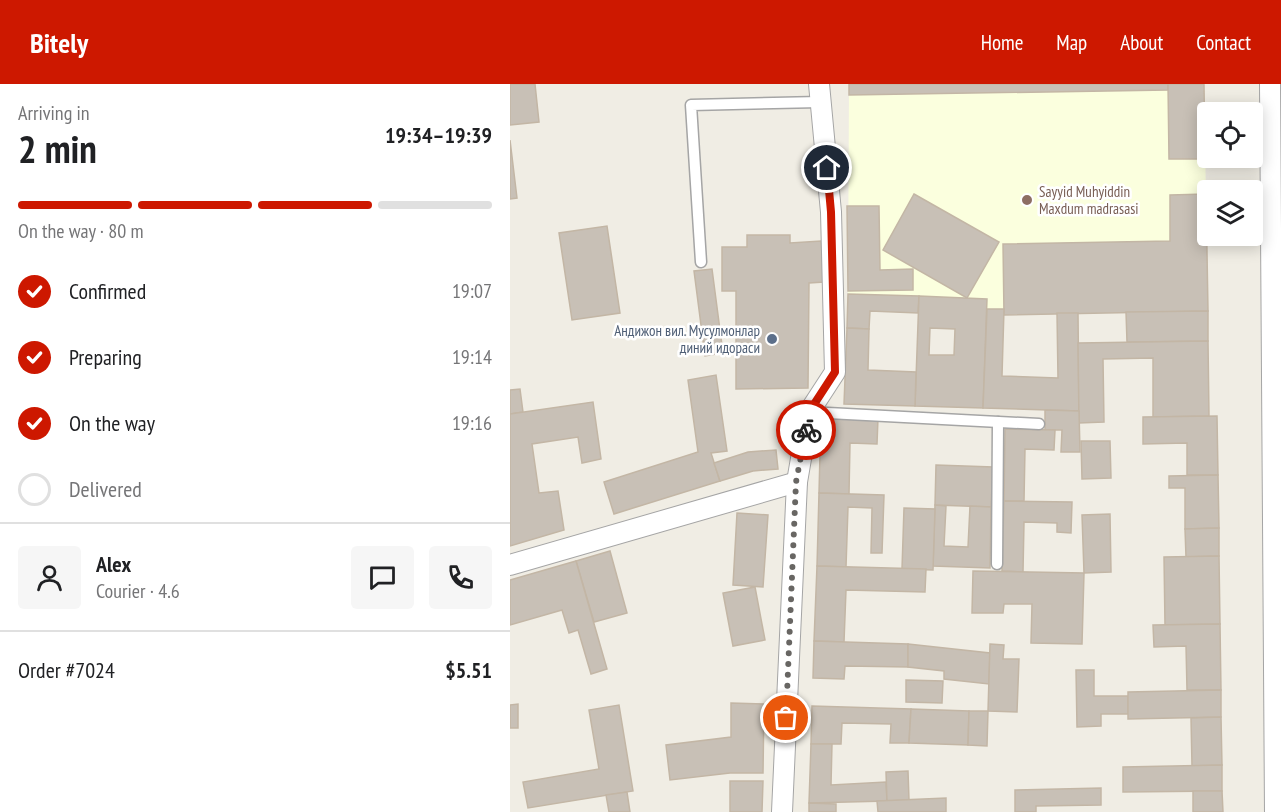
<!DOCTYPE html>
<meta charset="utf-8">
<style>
:root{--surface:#fff;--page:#f6f6f6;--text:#202124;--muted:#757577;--line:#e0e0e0;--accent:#cd1800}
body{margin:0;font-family:"PT Sans Narrow",sans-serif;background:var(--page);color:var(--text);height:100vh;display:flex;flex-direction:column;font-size:22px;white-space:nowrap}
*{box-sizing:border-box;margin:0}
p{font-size:20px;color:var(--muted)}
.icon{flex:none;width:33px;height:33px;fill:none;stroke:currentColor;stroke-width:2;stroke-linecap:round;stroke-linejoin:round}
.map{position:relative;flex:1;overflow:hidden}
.panel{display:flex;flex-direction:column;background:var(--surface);width:510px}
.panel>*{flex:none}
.fabs{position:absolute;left:687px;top:18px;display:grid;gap:12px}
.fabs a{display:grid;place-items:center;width:66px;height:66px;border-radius:6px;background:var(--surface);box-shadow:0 3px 15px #0003;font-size:30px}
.pin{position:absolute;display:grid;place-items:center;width:51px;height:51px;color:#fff;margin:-26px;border:3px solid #fff;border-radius:50%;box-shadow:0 2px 6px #0007}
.courier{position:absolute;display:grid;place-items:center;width:60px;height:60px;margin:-30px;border:4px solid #cd1800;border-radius:50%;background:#fff;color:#222;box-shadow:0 2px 8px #0007}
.head em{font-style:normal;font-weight:700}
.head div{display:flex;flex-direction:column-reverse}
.head{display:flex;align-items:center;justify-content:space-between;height:102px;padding:0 18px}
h1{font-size:39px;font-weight:700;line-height:45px}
.bar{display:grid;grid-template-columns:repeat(4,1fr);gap:9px 6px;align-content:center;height:72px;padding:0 18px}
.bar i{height:8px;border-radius:4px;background:var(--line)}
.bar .selected{background:var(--accent)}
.bar p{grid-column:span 4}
.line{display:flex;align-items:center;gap:15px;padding:0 18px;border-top:2px solid var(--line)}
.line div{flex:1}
.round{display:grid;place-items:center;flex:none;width:63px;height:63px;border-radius:6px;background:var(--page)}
ol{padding:0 18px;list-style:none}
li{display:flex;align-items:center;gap:18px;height:66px}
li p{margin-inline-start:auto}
li .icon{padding:6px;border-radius:50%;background:var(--accent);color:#fff;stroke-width:4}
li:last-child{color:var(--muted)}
li i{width:33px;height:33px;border:3px solid var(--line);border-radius:50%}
header{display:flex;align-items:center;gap:36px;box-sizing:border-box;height:84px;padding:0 30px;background:var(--accent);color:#fff}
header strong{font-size:28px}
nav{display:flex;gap:33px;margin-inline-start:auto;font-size:21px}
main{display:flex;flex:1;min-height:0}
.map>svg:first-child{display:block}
</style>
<header>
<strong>Bitely</strong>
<nav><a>Home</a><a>Map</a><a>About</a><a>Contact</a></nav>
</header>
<main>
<section class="panel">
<div class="head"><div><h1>2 min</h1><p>Arriving in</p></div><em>19:34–19:39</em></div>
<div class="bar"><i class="selected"></i><i class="selected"></i><i class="selected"></i><i></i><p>On the way · 80 m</p></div>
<ol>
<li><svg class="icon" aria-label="check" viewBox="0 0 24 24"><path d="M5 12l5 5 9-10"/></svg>Confirmed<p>19:07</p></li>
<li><svg class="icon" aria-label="check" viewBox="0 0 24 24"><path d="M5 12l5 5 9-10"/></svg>Preparing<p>19:14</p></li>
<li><svg class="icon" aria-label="check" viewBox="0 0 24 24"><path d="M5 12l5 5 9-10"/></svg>On the way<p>19:16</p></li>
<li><i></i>Delivered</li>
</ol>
<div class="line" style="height:108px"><a class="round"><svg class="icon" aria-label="person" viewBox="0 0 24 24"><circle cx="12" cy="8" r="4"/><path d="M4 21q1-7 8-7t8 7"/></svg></a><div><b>Alex</b><p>Courier · 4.6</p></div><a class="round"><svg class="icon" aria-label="chat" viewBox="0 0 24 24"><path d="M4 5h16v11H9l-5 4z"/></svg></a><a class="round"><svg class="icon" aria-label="phone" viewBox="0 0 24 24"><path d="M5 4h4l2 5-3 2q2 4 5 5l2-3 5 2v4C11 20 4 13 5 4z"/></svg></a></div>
<div class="line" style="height:78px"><div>Order #7024</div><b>$5.51</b></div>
</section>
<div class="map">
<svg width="771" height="728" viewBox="0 0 771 728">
<rect width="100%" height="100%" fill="#f0ede4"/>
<path fill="#fbffde" d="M 339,0 L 694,0 L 698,227 L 477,225 L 477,215 L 338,210 Z"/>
<g fill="#c8c0b6" stroke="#c3b6a5" stroke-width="1.5" fill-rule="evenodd">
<path d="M 0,0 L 25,0 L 29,38 L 0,41 Z"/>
<path d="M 339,0 L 658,0 L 658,6 L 339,11 Z"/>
<path d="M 658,0 L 694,0 L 695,75 L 659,75 Z"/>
<path d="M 0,56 L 7,114 L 0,115 Z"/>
<path d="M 404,110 L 489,158 L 457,214 L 373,166 Z"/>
<path d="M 696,110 L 698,227 L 494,231 L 493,160 L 660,157 L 660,111 Z"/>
<path d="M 337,122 L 369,122 L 370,186 L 403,185 L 403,206 L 338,207 Z"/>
<path d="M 97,142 L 110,229 L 62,236 L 49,149 Z"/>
<path d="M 237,151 L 280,151 L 280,159 L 311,157 L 314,198 L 299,199 L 298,304 L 226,305 L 226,207 L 212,207 L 212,163 L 237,163 Z"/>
<path d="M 202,185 L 213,269 L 195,272 L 184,187 Z"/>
<path d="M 338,210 L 409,212 L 408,229 L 360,227 L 359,245 L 337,244 Z"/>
<path d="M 409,212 L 477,215 L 473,324 L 405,322 ZM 420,244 L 445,245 L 444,271 L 419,271 Z"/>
<path d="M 477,225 L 494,225 L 492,292 L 548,294 L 547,229 L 568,229 L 569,327 L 473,324 Z"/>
<path d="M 698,227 L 698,257 L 617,258 L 616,228 Z"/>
<path d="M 337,244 L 359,245 L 358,286 L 406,288 L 405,322 L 334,320 Z"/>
<path d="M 698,257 L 699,332 L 643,333 L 643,274 L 593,275 L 594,338 L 569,339 L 568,259 Z"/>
<path d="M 206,291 L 217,367 L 201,369 L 210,397 L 104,430 L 94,398 L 188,368 L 178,296 Z"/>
<path d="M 10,305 L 13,328 L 0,330 L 0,306 Z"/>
<path d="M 83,318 L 91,375 L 72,379 L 68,353 L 22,360 L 29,409 L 48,407 L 54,446 L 0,462 L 0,330 Z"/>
<path d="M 535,326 L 569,327 L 570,368 L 551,368 L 552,346 L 535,346 Z"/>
<path d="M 311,332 L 368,334 L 367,360 L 340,359 L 339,410 L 309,409 Z"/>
<path d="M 707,332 L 708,391 L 677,391 L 677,359 L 633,360 L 633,333 Z"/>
<path d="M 495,345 L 545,346 L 544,366 L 515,365 L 514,417 L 494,417 Z"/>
<path d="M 571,357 L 600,357 L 601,394 L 572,395 Z"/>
<path d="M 266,366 L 268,385 L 243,387 L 210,397 L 204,379 L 238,368 Z"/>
<path d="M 426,381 L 483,383 L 481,423 L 425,421 Z"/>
<path d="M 708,391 L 709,444 L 675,445 L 675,404 L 659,404 L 659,392 Z"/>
<path d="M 309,409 L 374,411 L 372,469 L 361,469 L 362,424 L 338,423 L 336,483 L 307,482 Z"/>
<path d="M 494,417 L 562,418 L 561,449 L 547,448 L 547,439 L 514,438 L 513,488 L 492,487 Z"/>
<path d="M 425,421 L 436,422 L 434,462 L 458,463 L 460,422 L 481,423 L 480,484 L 423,482 Z"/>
<path d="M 394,424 L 425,425 L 423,486 L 392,485 Z"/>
<path d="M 227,429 L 258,431 L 253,503 L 223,501 Z"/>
<path d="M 600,430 L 601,488 L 574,489 L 572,431 Z"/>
<path d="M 709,444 L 709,472 L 676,473 L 675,445 Z"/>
<path d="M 100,467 L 117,529 L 84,538 L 66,477 Z"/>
<path d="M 709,472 L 710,540 L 655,541 L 654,473 Z"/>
<path d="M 66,477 L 97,585 L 81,590 L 68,546 L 59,549 L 52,526 L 0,541 L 0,496 Z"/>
<path d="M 307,482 L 416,485 L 415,508 L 336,506 L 334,558 L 304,557 Z"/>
<path d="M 463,487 L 574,489 L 572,560 L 521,559 L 522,520 L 494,520 L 493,529 L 462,529 Z"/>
<path d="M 245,503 L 255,556 L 223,562 L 213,509 Z"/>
<path d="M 710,540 L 711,606 L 677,606 L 676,562 L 644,563 L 643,541 Z"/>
<path d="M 304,557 L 398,560 L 398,583 L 335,582 L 334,595 L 303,594 Z"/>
<path d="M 398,560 L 480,569 L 479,600 L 434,595 L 434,587 L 398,583 Z"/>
<path d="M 480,560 L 494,561 L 493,575 L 509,575 L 507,628 L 478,627 Z"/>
<path d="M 566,586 L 584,586 L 584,612 L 618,612 L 618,630 L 591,630 L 591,642 L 567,643 Z"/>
<path d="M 396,596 L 433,597 L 432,619 L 396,618 Z"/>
<path d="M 711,606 L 711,633 L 618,635 L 618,608 Z"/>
<path d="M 221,619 L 254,620 L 253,689 L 220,689 L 160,696 L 156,661 L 221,653 Z"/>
<path d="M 8,620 L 8,644 L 0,644 L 0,621 Z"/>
<path d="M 109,621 L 123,707 L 18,724 L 13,698 L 89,685 L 79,626 Z"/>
<path d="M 302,622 L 401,625 L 399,659 L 380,659 L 381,640 L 332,639 L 331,660 L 301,660 Z"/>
<path d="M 401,625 L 459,627 L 458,661 L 399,659 Z"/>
<path d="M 459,627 L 478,627 L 477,662 L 458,661 Z"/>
<path d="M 711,633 L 712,681 L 682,682 L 681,634 Z"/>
<path d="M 301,660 L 322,660 L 321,701 L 376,698 L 377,717 L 299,719 Z"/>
<path d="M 712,681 L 712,707 L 613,708 L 613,683 Z"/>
<path d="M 398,687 L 399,716 L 377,717 L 376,688 Z"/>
<path d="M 220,697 L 253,697 L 252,728 L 220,728 Z"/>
<path d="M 591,704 L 591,721 L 526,722 L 526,728 L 505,728 L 505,706 Z"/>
<path d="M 683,707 L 712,707 L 713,728 L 683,728 Z"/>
<path d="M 117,708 L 120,728 L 99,728 L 96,711 Z"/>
<path d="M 436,714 L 436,728 L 368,728 L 367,717 Z"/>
<path d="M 299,719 L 326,720 L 326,728 L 299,728 Z"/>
</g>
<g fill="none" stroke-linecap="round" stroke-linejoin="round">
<defs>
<g id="service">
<path d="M 191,178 L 181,21 L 310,18"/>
<path d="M 299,328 L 529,340"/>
<path d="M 487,480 L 488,338"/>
</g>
<g id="minor">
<path d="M 760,0 L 765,728"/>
<path d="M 0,481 L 287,398"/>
<path d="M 272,728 L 287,398 L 299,328 L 325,288 L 321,128 L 309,0"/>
</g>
</defs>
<use href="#service" stroke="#a5a5a5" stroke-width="13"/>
<use href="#minor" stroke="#a5a5a5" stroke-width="22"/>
<use href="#service" stroke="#fff" stroke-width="10"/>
<use href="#minor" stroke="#fff" stroke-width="20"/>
</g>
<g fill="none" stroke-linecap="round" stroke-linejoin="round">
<path stroke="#686663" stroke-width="6" stroke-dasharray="0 10.8" d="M 276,634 L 286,398 L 296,346"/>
<path stroke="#cd1800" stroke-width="8" d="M 296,346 L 299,328 L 325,288 L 321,128 L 317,84"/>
</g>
<circle fill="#8d6e63" stroke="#fff" stroke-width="2" cx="517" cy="116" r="6"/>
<circle fill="#5c6f8a" stroke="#fff" stroke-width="2" cx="262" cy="255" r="6"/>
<g text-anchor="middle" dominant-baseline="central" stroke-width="5" stroke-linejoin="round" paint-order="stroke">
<g font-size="15" fill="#785e54" stroke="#fff" text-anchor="start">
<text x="529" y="107">Sayyid Muhyiddin<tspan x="529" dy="17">Maxdum madrasasi</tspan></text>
</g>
<g font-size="15" fill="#4e5e75" stroke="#fff" text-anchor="end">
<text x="250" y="246">Андижон вил. Мусулмонлар<tspan x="250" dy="17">диний идораси</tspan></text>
</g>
</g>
</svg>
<div class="fabs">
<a><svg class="icon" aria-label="locate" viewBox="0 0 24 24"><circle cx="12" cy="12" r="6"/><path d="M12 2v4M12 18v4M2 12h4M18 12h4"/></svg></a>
<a><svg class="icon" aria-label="layers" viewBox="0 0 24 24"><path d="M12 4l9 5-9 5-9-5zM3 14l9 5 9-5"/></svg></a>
</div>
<div class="pin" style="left:276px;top:634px;background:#ea580c"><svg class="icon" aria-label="bag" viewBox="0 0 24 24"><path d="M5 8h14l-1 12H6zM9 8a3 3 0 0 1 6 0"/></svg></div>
<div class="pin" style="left:317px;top:84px;background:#1f2937"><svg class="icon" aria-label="home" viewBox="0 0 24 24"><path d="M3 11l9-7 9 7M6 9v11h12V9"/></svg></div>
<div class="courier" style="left:296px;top:346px"><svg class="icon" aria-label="bike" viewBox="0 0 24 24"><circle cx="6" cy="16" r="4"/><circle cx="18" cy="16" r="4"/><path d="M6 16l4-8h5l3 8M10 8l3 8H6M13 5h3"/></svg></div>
</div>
</main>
